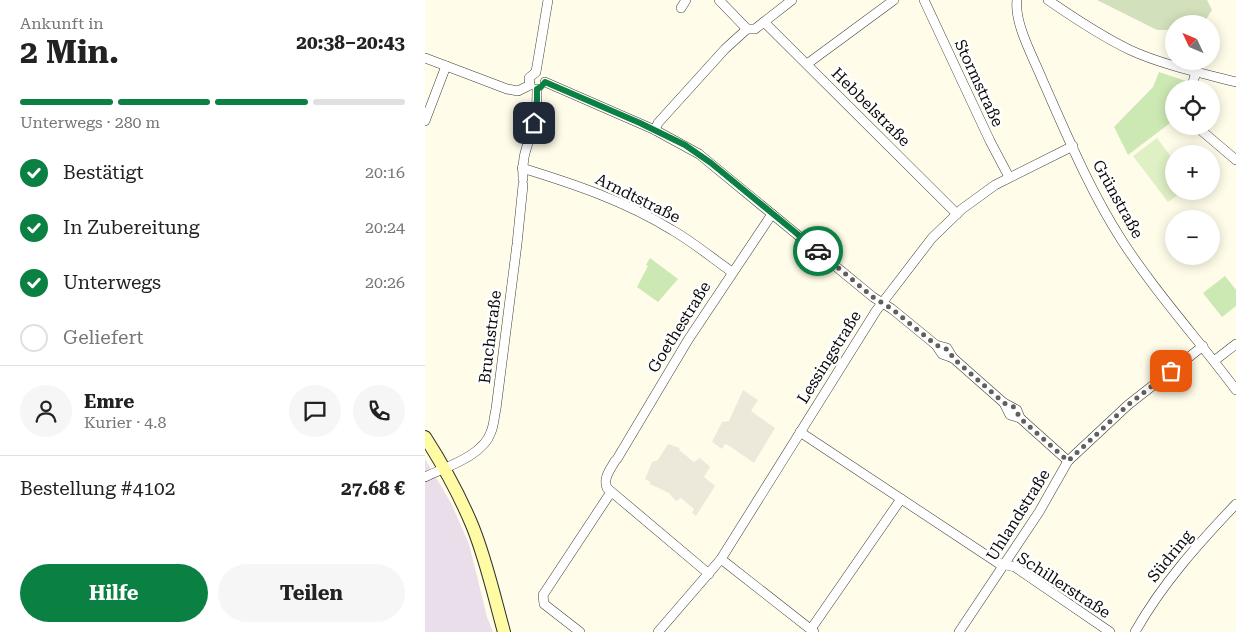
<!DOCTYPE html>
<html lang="de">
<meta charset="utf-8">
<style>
:root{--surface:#fff;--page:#f6f6f6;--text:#222;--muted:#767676;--line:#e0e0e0;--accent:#0b8043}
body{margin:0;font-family:"Roboto Serif",serif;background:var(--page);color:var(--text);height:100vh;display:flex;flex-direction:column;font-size:19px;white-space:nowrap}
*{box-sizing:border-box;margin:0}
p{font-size:16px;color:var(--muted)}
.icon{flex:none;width:28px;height:28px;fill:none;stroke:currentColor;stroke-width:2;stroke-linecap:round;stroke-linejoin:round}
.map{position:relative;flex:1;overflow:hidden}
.side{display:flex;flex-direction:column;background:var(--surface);width:425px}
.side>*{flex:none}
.needle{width:32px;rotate:314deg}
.tools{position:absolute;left:740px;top:15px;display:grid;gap:10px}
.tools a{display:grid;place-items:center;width:55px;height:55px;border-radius:50%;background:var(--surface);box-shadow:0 2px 12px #0003;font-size:25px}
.pin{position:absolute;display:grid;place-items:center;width:42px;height:42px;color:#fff;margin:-21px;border-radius:10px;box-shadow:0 2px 8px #0006}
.courier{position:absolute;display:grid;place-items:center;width:50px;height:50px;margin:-25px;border:4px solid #0b8043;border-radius:50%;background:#fff;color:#222;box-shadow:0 1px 6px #0007}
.head em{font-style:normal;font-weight:700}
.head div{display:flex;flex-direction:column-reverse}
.head{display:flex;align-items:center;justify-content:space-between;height:85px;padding:0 20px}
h1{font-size:32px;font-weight:700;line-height:38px}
.bar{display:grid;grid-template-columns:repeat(4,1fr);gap:8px 5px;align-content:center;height:60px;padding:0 20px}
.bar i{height:6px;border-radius:4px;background:var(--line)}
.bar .on{background:var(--accent)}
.bar p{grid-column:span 4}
.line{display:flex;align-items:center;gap:12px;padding:0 20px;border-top:1px solid var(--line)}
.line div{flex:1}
.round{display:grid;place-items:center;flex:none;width:52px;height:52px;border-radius:26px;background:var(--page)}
ol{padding:0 20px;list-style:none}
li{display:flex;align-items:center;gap:15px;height:55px}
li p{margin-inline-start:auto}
li .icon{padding:5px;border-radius:50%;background:var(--accent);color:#fff;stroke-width:4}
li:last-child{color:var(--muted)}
li i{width:28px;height:28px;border:2px solid var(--line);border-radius:50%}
.button{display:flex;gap:10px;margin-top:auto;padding:10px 20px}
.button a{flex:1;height:58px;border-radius:30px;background:var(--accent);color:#fff;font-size:20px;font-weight:700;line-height:58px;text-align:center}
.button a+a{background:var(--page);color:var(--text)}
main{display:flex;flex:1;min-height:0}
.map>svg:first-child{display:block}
</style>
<main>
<section class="side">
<div class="head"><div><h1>2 Min.</h1><p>Ankunft in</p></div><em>20:38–20:43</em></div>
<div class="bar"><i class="on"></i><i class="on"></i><i class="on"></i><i></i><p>Unterwegs · 280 m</p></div>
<ol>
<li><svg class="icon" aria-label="check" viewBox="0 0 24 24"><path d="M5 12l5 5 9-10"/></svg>Bestätigt<p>20:16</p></li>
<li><svg class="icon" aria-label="check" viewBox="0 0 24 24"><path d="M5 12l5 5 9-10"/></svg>In Zubereitung<p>20:24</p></li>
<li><svg class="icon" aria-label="check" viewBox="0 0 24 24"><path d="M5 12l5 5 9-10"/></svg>Unterwegs<p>20:26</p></li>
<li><i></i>Geliefert</li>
</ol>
<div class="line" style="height:90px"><a class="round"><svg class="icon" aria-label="person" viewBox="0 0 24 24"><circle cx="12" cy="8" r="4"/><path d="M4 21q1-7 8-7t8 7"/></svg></a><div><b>Emre</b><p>Kurier · 4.8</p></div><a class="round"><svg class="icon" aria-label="chat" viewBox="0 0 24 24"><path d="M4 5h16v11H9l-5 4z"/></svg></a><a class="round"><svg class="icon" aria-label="phone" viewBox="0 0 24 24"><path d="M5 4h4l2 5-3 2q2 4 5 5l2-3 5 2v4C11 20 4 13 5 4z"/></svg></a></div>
<div class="line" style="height:65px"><div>Bestellung #4102</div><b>27.68 €</b></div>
<div class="button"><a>Hilfe</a><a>Teilen</a></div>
</section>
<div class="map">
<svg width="811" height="632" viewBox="0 0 811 632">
<rect width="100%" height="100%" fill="#fffce9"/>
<path fill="#eadeea" d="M 0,459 L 26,503 L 44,544 L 62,617 L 68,632 L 0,632 Z"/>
<g fill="#cce9b3">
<path d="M 734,72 L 761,81 L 763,83 L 762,89 L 749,89 L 749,120 L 703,155 L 689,127 L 728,87 Z"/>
<path d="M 225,258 L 253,279 L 233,302 L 212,287 L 223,266 L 221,265 Z"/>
<path d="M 800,276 L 811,290 L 811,306 L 797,317 L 778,293 Z"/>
</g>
<path fill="#d2e0bb" d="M 672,0 L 782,0 L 787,10 L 778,24 L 749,24 L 749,30 L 732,30 Z"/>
<path fill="#dff0c5" d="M 732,138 L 749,161 L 749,191 L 758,191 L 743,202 L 708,156 Z"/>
<g fill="#ede9da">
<path d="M 318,390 L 333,400 L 326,411 L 350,428 L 329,463 L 303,445 L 300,444 L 297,449 L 287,442 L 297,422 L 304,421 Z"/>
<path d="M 243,444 L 255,448 L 254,450 L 269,462 L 275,458 L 285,467 L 279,477 L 290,486 L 271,516 L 267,513 L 269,509 L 256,498 L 251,501 L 244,493 L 225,484 L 225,482 L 220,479 L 227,462 L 233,460 Z"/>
</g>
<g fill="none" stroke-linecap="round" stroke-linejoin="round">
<defs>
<g id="street">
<path d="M 294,0 L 322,29"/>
<path d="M 499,0 L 565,141 L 584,177"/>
<path d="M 592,0 C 589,23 608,57 617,79 C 641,133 664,189 696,239 C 730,292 773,339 811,390"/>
<path d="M 623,0 C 649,18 676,36 705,50 C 738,65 776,73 811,82"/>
<path d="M 256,8 L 261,0"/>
<path d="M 339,22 L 532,214"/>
<path d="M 0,58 L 82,89 L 93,91 L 105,85"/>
<path d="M 382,64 L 469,0"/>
<path d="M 120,82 L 230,130 L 274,154 L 448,297 L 467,309 L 511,345 L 522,348 L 528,358 L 579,403 L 592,410 L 595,418"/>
<path d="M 105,85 L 104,78 L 111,72 L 123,0"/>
<path d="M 766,89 L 771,72"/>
<path d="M 0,121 L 21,66"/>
<path d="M 771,126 L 811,160"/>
<path d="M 230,130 L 233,123 L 300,49 L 322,29 L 330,29 L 367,0"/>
<path d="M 97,168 C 149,184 200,201 247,230 C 268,242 287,258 307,272"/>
<path d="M 98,179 C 96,157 103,145 109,124 C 112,113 112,101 112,89"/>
<path d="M 511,345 L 517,354 L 528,358"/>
<path d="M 789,361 L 811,344"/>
<path d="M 579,403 L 585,415 L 595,418 L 643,461"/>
<path d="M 375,432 L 573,563 L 590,567 L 685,632"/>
<path d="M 192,459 L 263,340 L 347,214"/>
<path d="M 190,461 C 185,470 178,478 182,488 L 284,574"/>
<path d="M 0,477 C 21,467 58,456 66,432 C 69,425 69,417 71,409 L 92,244 L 98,185"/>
<path d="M 296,559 L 389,632"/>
<path d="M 386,629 L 476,499"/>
<path d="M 155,632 L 119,604 L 118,595 L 186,492"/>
<path d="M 233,632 L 296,559 L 451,311 L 507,238 L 537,209 L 570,185 L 648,146"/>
<path d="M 534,632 L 614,512 L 643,461 L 703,405 L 778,346"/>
<path d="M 710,632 C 737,584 773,544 811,504"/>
</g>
<path id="secondary" d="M 0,437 C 18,465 34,494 47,525 C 61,559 69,596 79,632"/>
</defs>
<use href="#street" stroke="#3e3e3e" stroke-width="10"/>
<use href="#secondary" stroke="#2d2d2d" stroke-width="14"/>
<use href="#street" stroke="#fff" stroke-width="9"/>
<use href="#secondary" stroke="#fffaa4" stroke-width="12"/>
</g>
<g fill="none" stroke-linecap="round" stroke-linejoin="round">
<path stroke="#605f59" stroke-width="5" stroke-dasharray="0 9" d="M 393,251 L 448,297 L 467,309 L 511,345 L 524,350 L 528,358 L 579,403 L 589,407 L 595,418 L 643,461 L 703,405 L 746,371"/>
<path stroke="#0b8043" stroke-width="6" d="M 109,123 L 112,100 L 112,89 L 116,87 L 120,82 L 215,123 L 260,145 L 286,163 L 393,251"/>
</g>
<g text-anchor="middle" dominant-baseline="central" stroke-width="5" stroke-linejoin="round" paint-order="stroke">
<g font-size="16" fill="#0b0b0b" stroke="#fff">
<text transform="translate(554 83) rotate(65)">Stormstraße</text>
<text transform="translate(446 107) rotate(45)">Hebbelstraße</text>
<text transform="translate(213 198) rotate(26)">Arndtstraße</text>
<text transform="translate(693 199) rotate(61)">Grünstraße</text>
<text transform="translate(254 327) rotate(-58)">Goethestraße</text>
<text transform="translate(65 337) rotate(-83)">Bruchstraße</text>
<text transform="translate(404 357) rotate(-58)">Lessingstraße</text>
<text transform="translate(593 515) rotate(-58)">Uhlandstraße</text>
<text transform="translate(745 556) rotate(-51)">Südring</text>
<text transform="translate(639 585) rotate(33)">Schillerstraße</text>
</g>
</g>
</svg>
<div class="tools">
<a><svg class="needle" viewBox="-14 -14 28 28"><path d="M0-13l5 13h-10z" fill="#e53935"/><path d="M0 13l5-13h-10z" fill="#767676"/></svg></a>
<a><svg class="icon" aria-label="locate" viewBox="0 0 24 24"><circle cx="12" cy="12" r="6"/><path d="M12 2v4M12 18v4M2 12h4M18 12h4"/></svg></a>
<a>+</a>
<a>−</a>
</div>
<div class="pin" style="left:746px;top:371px;background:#ea580c"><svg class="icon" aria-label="bag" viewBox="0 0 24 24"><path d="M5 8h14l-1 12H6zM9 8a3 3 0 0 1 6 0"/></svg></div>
<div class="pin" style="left:109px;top:123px;background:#1f2937"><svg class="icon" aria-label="home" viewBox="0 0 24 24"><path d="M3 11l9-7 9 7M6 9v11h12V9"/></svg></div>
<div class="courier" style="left:393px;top:251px"><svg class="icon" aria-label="car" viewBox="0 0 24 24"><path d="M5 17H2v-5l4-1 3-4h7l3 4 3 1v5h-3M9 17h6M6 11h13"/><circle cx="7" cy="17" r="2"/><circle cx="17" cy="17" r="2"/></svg></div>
</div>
</main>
